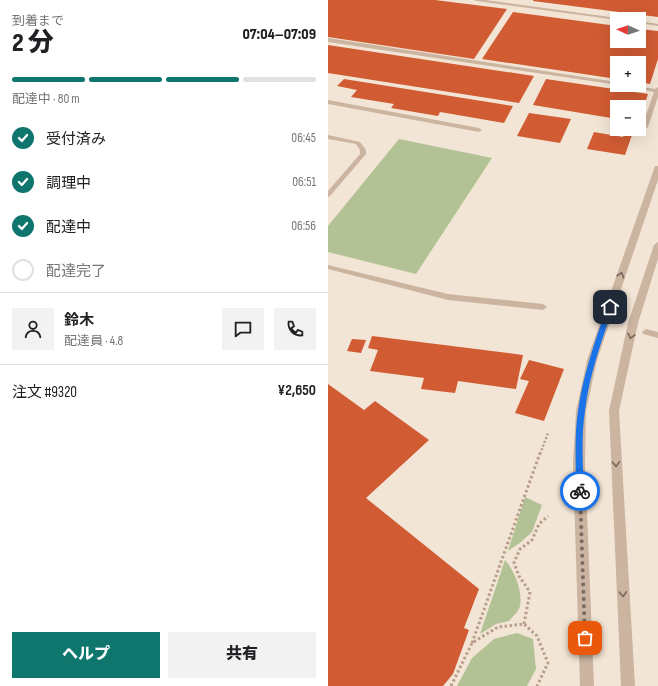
<!DOCTYPE html>
<html lang="ja">
<meta charset="utf-8">
<style>
:root{--surface:#fff;--page:#f2f2f2;--text:#202124;--muted:#757577;--line:#e0e0e0;--accent:#0f766e}
body{margin:0;font-family:"Sofia Sans Condensed","Noto Sans JP",sans-serif;background:var(--page);color:var(--text);height:100vh;display:flex;flex-direction:column;font-size:15px;white-space:nowrap}
*{box-sizing:border-box;margin:0}
p{font-size:13px;color:var(--muted)}
.icon{flex:none;width:22px;height:22px;fill:none;stroke:currentColor;stroke-width:2;stroke-linecap:round;stroke-linejoin:round}
.map{position:relative;flex:1;overflow:hidden}
.panel{display:flex;flex-direction:column;background:var(--surface);width:328px}
.panel>*{flex:none}
.needle{width:26px;rotate:273deg}
.tools{position:absolute;left:282px;top:12px;display:grid;gap:8px}
.tools a{display:grid;place-items:center;width:36px;height:36px;border-radius:0px;background:var(--surface);box-shadow:0 4px 16px #0002;font-size:20px}
.pin{position:absolute;display:grid;place-items:center;width:34px;height:34px;color:#fff;margin:-17px;border-radius:8px;box-shadow:0 2px 6px #0006}
.courier{position:absolute;display:grid;place-items:center;width:40px;height:40px;margin:-20px;border:3px solid #1a73e8;border-radius:50%;background:#fff;color:#222;box-shadow:0 1px 5px #0007}
.head em{font-style:normal;font-weight:800}
.head div{display:flex;flex-direction:column-reverse}
.head{display:flex;align-items:center;justify-content:space-between;height:68px;padding:0 12px}
h1{font-size:26px;font-weight:800;line-height:30px}
.bar{display:grid;grid-template-columns:repeat(4,1fr);gap:6px 4px;align-content:center;height:48px;padding:0 12px}
.bar i{height:5px;border-radius:3px;background:var(--line)}
.bar .selected{background:var(--accent)}
.bar p{grid-column:span 4}
.line{display:flex;align-items:center;gap:10px;padding:0 12px;border-top:1px solid var(--line)}
.line div{flex:1}
.round{display:grid;place-items:center;flex:none;width:42px;height:42px;border-radius:0px;background:var(--page)}
ol{padding:0 12px;list-style:none}
li{display:flex;align-items:center;gap:12px;height:44px}
li p{margin-inline-start:auto}
li .icon{padding:4px;border-radius:50%;background:var(--accent);color:#fff;stroke-width:4}
li:last-child{color:var(--muted)}
li i{width:22px;height:22px;border:2px solid var(--line);border-radius:50%}
.primary-button{display:flex;gap:8px;margin-top:auto;padding:8px 12px}
.primary-button a{flex:1;height:46px;border-radius:0px;background:var(--accent);color:#fff;font-size:16px;font-weight:800;line-height:46px;text-align:center}
.primary-button a+a{background:var(--page);color:var(--text)}
main{display:flex;flex:1;min-height:0}
.map>svg:first-child{display:block}
</style>
<main>
<section class="panel">
<div class="head"><div><h1>2 分</h1><p>到着まで</p></div><em>07:04–07:09</em></div>
<div class="bar"><i class="selected"></i><i class="selected"></i><i class="selected"></i><i></i><p>配達中 · 80 m</p></div>
<ol>
<li><svg class="icon" aria-label="check" viewBox="0 0 24 24"><path d="M5 12l5 5 9-10"/></svg>受付済み<p>06:45</p></li>
<li><svg class="icon" aria-label="check" viewBox="0 0 24 24"><path d="M5 12l5 5 9-10"/></svg>調理中<p>06:51</p></li>
<li><svg class="icon" aria-label="check" viewBox="0 0 24 24"><path d="M5 12l5 5 9-10"/></svg>配達中<p>06:56</p></li>
<li><i></i>配達完了</li>
</ol>
<div class="line" style="height:72px"><a class="round"><svg class="icon" aria-label="person" viewBox="0 0 24 24"><circle cx="12" cy="8" r="4"/><path d="M4 21q1-7 8-7t8 7"/></svg></a><div><b>鈴木</b><p>配達員 · 4.8</p></div><a class="round"><svg class="icon" aria-label="chat" viewBox="0 0 24 24"><path d="M4 5h16v11H9l-5 4z"/></svg></a><a class="round"><svg class="icon" aria-label="phone" viewBox="0 0 24 24"><path d="M5 4h4l2 5-3 2q2 4 5 5l2-3 5 2v4C11 20 4 13 5 4z"/></svg></a></div>
<div class="line" style="height:52px"><div>注文 #9320</div><b>¥2,650</b></div>
<div class="primary-button"><a>ヘルプ</a><a>共有</a></div>
</section>
<div class="map">
<svg width="330" height="686" viewBox="0 0 330 686">
<rect width="100%" height="100%" fill="#f3e5d5"/>
<g fill="#b2c294">
<path d="M 71,139 L 164,158 L 88,274 L 0,252 L 0,226 Z"/>
<path d="M 197,497 L 214,505 L 204,532 L 193,542 L 180,551 Z"/>
<path d="M 177,560 C 186,570 195,591 192,606 C 191,611 184,617 181,621 L 168,624 L 152,634 Z"/>
<path d="M 189,633 L 205,639 L 208,669 L 199,686 L 129,686 L 144,658 L 166,639 Z"/>
</g>
<g fill="#d15c34">
<path d="M 0,0 L 107,0 L 179,9 L 146,59 L 0,37 Z"/>
<path d="M 205,0 L 330,0 L 330,17 L 205,1 Z"/>
<path d="M 185,12 L 289,26 L 289,41 L 311,41 L 311,29 L 330,31 L 330,59 L 322,84 L 311,82 L 311,63 L 289,63 L 289,79 L 154,59 Z"/>
<path d="M 0,45 L 206,76 L 191,103 L 0,73 Z"/>
<path d="M 16,79 L 185,106 L 176,123 L 112,112 L 110,116 L 63,108 L 66,104 L 23,97 L 29,90 L 9,86 Z"/>
<path d="M 218,79 L 320,94 L 311,122 L 311,107 L 289,107 L 289,119 L 205,105 Z"/>
<path d="M 201,113 L 243,119 L 232,143 L 189,136 Z"/>
<path d="M 266,132 L 295,137 L 296,134 L 304,135 L 297,155 L 259,149 Z"/>
<path d="M 44,336 L 195,355 L 188,389 L 130,381 L 127,393 L 93,389 L 96,378 L 42,371 L 50,350 L 40,348 Z"/>
<path d="M 24,339 L 38,340 L 33,353 L 19,351 Z"/>
<path d="M 201,360 L 236,369 L 216,421 L 187,413 L 201,381 L 192,379 Z"/>
<path d="M 0,384 L 36,410 L 47,401 L 101,440 L 38,498 L 151,589 L 136,628 L 141,630 L 125,674 L 115,686 L 0,686 Z"/>
</g>
<g fill="none" stroke-linecap="round" stroke-linejoin="round">
<path stroke="#b79e8a" stroke-width="2.5" stroke-dasharray="2 2" stroke-linecap="butt" d="M 212,454 L 220,433"/>
<g stroke="#b79e8a" stroke-width="3" stroke-dasharray="2.5 2.5" stroke-linecap="butt">
<path d="M 196,624 L 202,592 L 191,576 L 186,563 L 192,549 L 204,540 L 211,524 L 220,516"/>
<path d="M 144,643 L 212,453"/>
<path d="M 123,686 L 144,643 L 170,627 L 196,624 L 209,636 L 220,663 L 209,686"/>
</g>
<g fill="#cbb4a0" fill-rule="evenodd">
<path d="M 146,0 L 158,0 L 289,18 L 291,19 L 289,19 L 289,20 L 148,1 Z"/>
<path d="M 311,21 L 330,24 L 330,26 L 311,23 Z"/>
<path d="M 0,38 L 289,82 L 289,85 L 303,85 L 327,89 L 330,87 L 330,97 L 320,127 L 317,129 L 314,127 L 326,92 L 290,85 L 0,42 Z"/>
<path d="M 0,100 L 151,128 L 154,130 L 151,132 L 0,104 Z"/>
<path d="M 0,135 L 32,142 L 38,150 L 38,154 L 2,196 L 0,197 L 0,191 L 32,154 L 32,150 L 28,144 L 0,139 Z"/>
<path d="M 0,265 L 120,294 L 215,304 L 219,307 L 215,310 L 120,300 L 0,269 Z"/>
<path d="M 318,329 L 330,332 L 330,338 L 315,334 L 314,332 Z"/>
</g>
<g fill="#cbb4a0" fill-rule="evenodd">
<path d="M 327,166 L 330,166 L 330,180 L 269,360 L 258,411 L 257,463 L 266,686 L 252,686 L 245,463 L 248,411 L 259,360 Z"/>
<path d="M 330,242 L 330,259 L 310,323 L 291,411 L 307,686 L 293,686 L 281,411 L 300,323 L 326,245 Z"/>
</g>
</g>
<defs><path id="oneway-chevron" d="M-2-3.5L2.5 0L-2 3.5" fill="none" stroke-width="1.6" stroke-linecap="round" stroke-linejoin="round"/></defs>
<g stroke="#78685c">
<use href="#oneway-chevron" transform="translate(293 275) rotate(-71)"/>
<use href="#oneway-chevron" transform="translate(303 336) rotate(103)"/>
<use href="#oneway-chevron" transform="translate(288 464) rotate(88)"/>
<use href="#oneway-chevron" transform="translate(295 594) rotate(87)"/>
</g>
<path fill="#1a73e8" d="M 282,305 L 285,307 C 274,341 261,375 257,411 C 253,437 255,465 256,491 L 252,494 L 248,491 C 248,465 246,437 250,411 C 255,375 267,341 279,307 Z"/>
<g fill="none" stroke-linecap="round" stroke-linejoin="round">
<path stroke="#776b62" stroke-width="4" stroke-dasharray="0 7.2" d="M 252,491 L 257,638"/>
</g>
</svg>
<div class="tools">
<a><svg class="needle" viewBox="-14 -14 28 28"><path d="M0-13l5 13h-10z" fill="#e53935"/><path d="M0 13l5-13h-10z" fill="#757577"/></svg></a>
<a>+</a>
<a>−</a>
</div>
<div class="pin" style="left:257px;top:638px;background:#ea580c"><svg class="icon" aria-label="bag" viewBox="0 0 24 24"><path d="M5 8h14l-1 12H6zM9 8a3 3 0 0 1 6 0"/></svg></div>
<div class="pin" style="left:282px;top:307px;background:#1f2937"><svg class="icon" aria-label="home" viewBox="0 0 24 24"><path d="M3 11l9-7 9 7M6 9v11h12V9"/></svg></div>
<div class="courier" style="left:252px;top:491px"><svg class="icon" aria-label="bike" viewBox="0 0 24 24"><circle cx="6" cy="16" r="4"/><circle cx="18" cy="16" r="4"/><path d="M6 16l4-8h5l3 8M10 8l3 8H6M13 5h3"/></svg></div>
</div>
</main>
